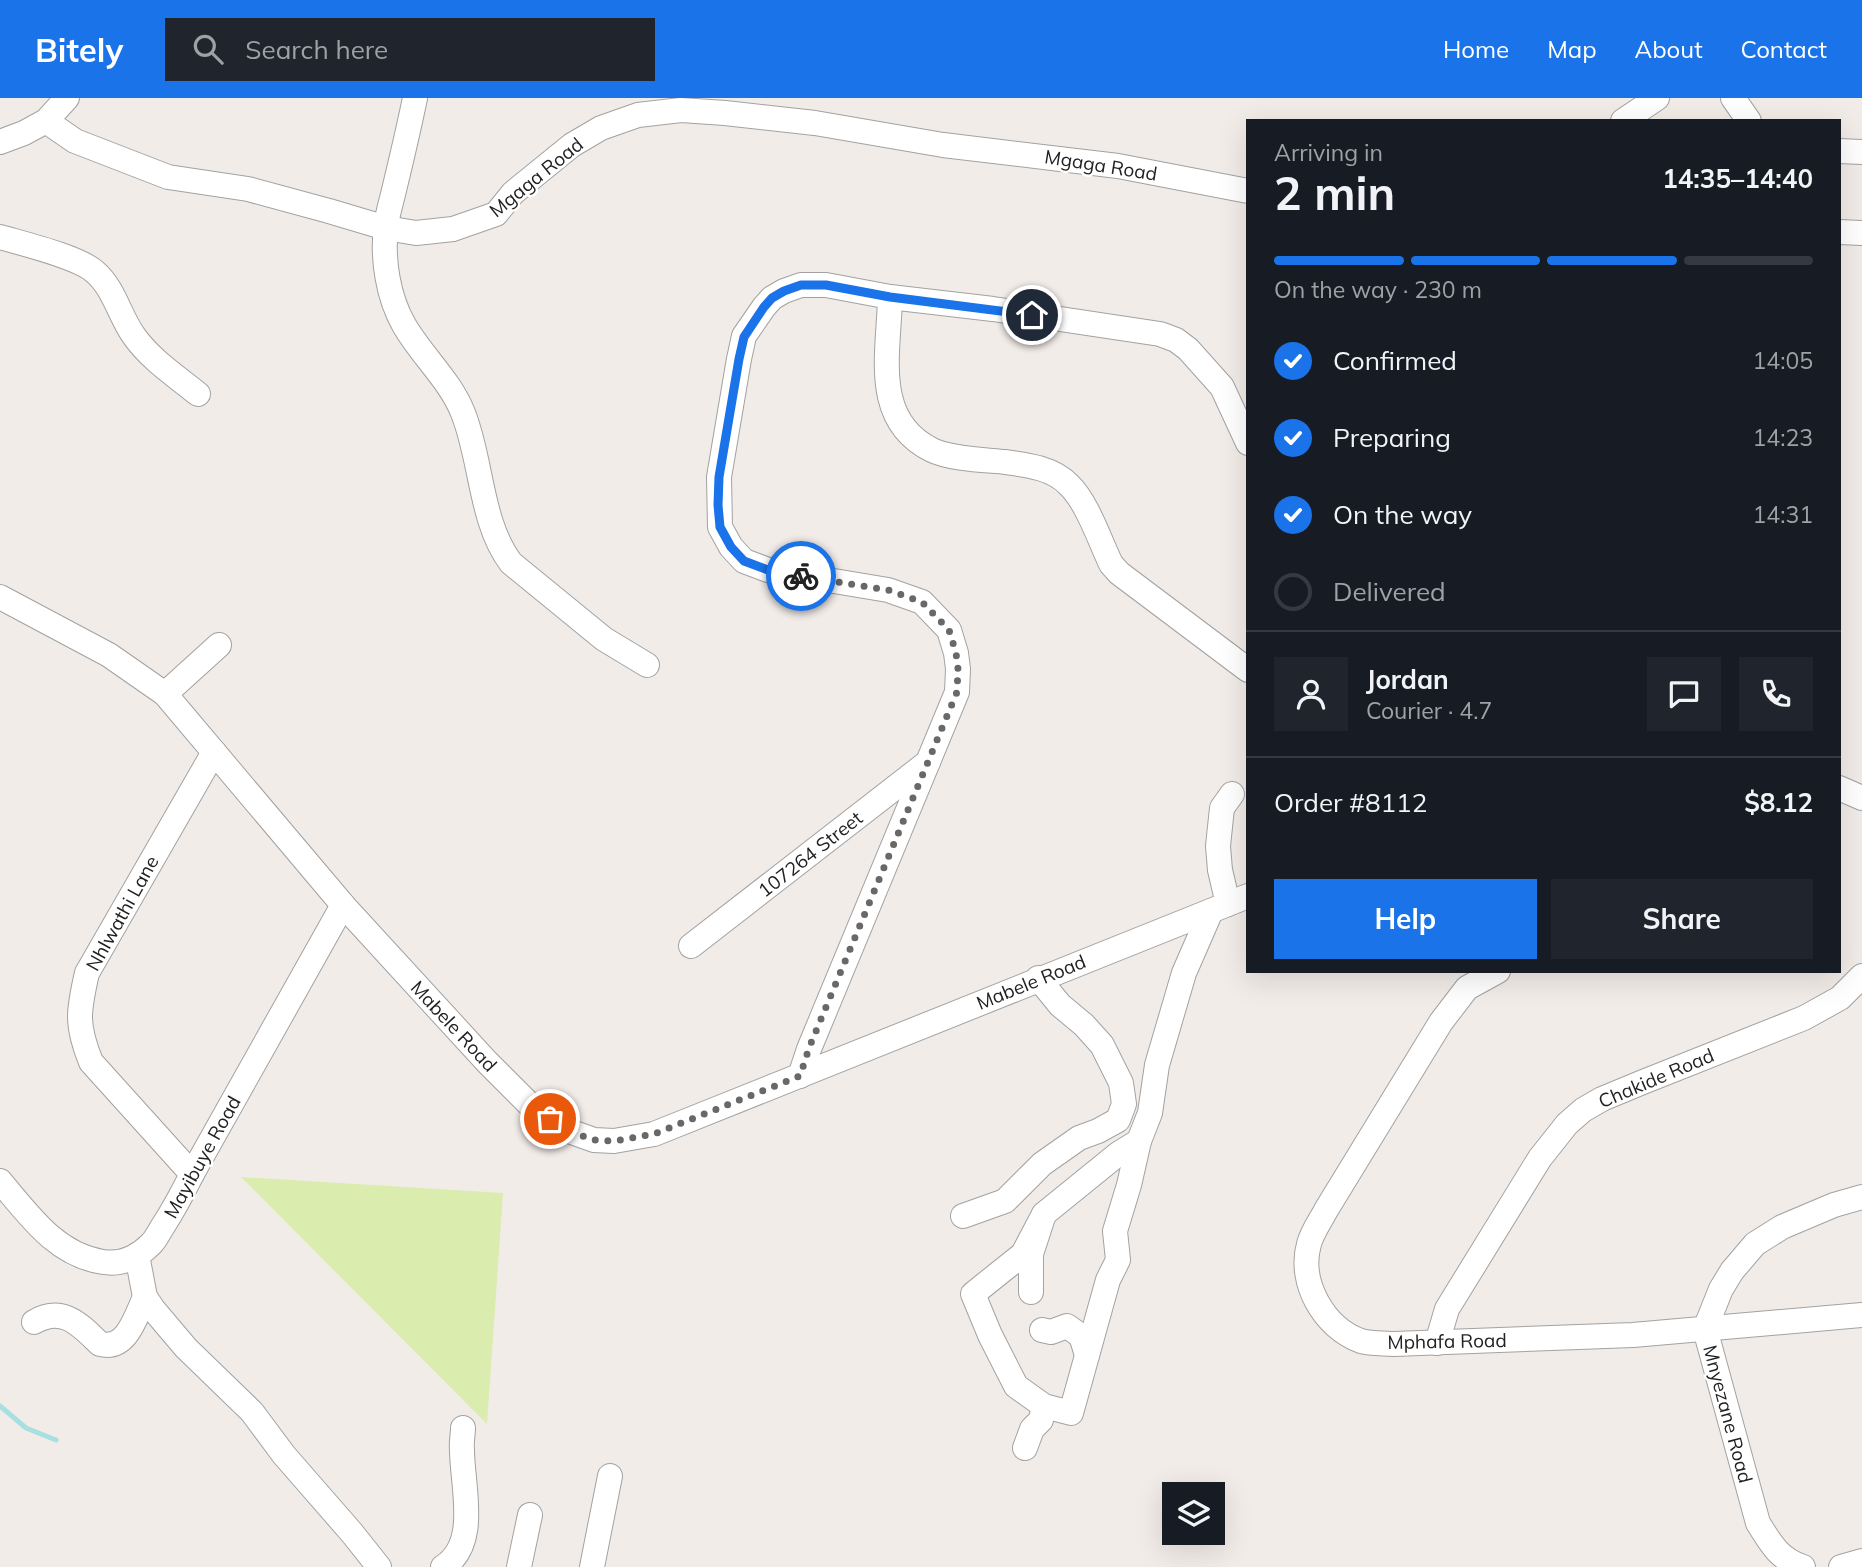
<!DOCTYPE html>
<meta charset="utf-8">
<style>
:root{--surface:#171b24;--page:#20242c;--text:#f1f3f6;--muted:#9ea1a6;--line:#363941;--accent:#1a73e8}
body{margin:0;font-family:Mulish,sans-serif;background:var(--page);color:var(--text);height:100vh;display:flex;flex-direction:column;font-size:26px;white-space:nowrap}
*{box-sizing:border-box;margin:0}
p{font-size:23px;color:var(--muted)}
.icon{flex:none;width:38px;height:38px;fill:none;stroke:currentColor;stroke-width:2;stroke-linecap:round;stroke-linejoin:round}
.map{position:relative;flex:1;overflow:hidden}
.panel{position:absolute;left:1246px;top:21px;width:595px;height:854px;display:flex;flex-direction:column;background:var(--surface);border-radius:0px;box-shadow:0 7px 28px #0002}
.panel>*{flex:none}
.controls{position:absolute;left:1162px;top:1384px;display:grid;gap:14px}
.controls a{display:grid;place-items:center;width:63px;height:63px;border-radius:0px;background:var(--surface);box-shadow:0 7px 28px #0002;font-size:35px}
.pin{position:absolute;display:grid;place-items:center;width:60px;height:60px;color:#fff;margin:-30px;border:4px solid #fff;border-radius:50%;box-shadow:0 2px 7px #0007}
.courier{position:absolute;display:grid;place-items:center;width:70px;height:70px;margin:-35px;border:5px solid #1a73e8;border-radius:50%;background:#fff;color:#222;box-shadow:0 2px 9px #0007}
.headline em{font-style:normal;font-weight:700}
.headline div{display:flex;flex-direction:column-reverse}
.headline{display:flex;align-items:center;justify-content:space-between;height:119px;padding:0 28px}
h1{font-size:46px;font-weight:700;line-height:52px}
.bar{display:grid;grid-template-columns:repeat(4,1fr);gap:10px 7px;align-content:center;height:84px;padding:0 28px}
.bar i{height:9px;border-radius:5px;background:var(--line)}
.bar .selected{background:var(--accent)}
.bar p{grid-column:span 4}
.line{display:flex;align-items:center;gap:18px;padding:0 28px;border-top:2px solid var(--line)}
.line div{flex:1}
.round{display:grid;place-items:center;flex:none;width:74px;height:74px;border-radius:0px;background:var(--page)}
ol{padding:0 28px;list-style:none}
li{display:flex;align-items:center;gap:21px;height:77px}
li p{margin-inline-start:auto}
li .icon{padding:7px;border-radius:50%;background:var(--accent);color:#fff;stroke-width:4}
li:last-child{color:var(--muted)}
li i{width:38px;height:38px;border:4px solid var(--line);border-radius:50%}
.primary-button{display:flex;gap:14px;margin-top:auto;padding:14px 28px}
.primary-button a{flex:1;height:80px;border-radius:0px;background:var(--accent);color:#fff;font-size:28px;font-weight:700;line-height:80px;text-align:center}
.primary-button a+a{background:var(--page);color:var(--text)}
header{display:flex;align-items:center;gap:42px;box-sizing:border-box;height:98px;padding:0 35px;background:var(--accent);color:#fff}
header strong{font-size:33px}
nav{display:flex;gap:38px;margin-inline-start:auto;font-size:24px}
.search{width:490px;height:63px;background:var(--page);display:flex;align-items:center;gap:18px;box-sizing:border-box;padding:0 24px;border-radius:0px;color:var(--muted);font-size:26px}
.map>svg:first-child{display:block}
</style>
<header>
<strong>Bitely</strong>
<div class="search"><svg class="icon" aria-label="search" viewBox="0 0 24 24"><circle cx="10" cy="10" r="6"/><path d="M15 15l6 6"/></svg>Search here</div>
<nav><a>Home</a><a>Map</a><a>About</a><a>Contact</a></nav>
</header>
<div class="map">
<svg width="1862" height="1469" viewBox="0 0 1862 1469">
<rect width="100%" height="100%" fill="#f2ece8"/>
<path fill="#daecae" d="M 241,1079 L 503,1095 L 487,1326 Z"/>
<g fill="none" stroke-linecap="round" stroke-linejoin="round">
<path stroke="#a8dfe0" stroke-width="5" d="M 0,1308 L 26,1330 L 56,1342"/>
<defs>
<g id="minor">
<path d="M 415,0 C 409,29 402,59 395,88 C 392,102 387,116 386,129 C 382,161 388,199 404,227 C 421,257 450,282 463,315 C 482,362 480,424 511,465 L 604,541 L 647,567"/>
<path d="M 1733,0 L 1749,23"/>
<path d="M 46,23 L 75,43 L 168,79 L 248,91 L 329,113 L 386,130 L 416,135 L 453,131 L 496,116 L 513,95 L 572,47 L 601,30 L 638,17 L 681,12 L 725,15 L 815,25 L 943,47 L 1118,68 L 1248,93"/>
<path d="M 1623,23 L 1657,0"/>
<path d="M 0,44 L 24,35 L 46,23 L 67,0"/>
<path d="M 1839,53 L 1862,54"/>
<path d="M 1839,134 L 1862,135"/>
<path d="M 0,139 C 24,146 79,159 95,174 C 114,190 120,219 134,238 C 150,261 176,278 198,296"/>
<path d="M 890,199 C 889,254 871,322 932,352 C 950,361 985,362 1005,364 C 1028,367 1053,370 1069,387 C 1087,404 1100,443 1111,466 L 1119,475 L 1248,572"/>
<path d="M 0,499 L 109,557 L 165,596 L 343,807 L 487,964 L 534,1011 L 566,1032 L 594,1042 L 614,1043 L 654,1036 L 1248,798"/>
<path d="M 165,596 L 219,547"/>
<path d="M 1839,690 L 1862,700"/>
<path d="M 1228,806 L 1220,772 L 1218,748 L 1222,710 L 1232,696"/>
<path d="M 691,848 L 928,664"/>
<path d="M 1498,873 L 1467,890 L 1441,924 L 1326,1112 C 1321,1122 1312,1134 1309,1146 C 1298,1184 1324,1230 1361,1243 C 1371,1246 1384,1245 1394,1246 L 1633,1237 L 1862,1217"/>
<path d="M 800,978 L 809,951 L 957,594 L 958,571 L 956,555 L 949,532 L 922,504 L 888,492 L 768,472 L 744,463 L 731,449 L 720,429 L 719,379 L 739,261 L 744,238 L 764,209 L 772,200 L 784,193 L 801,187 L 826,187 L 890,199 L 993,211 L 1160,236 L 1176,242 L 1188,251 L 1222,289 L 1248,345"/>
<path d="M 192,1076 L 91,964 C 76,927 78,914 87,875 L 214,654"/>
<path d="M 0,1083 C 29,1117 56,1157 103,1164 C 122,1167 138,1159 151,1146 C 156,1141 159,1134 163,1128 C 174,1111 183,1094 192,1076 L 343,807"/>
<path d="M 1044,1116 L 1118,1056 L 1139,1043"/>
<path d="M 963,1118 L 1005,1103 L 1042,1066 L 1079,1040 L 1098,1033 L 1118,1022 L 1124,1006 L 1121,985 L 1102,947 L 1084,927 L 1060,907 L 1038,880"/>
<path d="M 137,1157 L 145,1199 L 153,1211 L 186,1250 L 252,1314 L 284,1357 L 352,1435 L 379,1469"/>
<path d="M 1031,1194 L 1031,1156 L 1044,1116 L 1023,1156 L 973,1196 L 990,1237 L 1016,1288 L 1044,1308"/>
<path d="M 34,1224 C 63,1207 80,1227 100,1246 C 127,1253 136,1218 145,1199"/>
<path d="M 1042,1232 L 1051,1234 L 1067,1228 L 1081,1238 L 1087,1257"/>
<path d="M 1437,1245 L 1447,1211 L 1540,1060 L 1567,1026 L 1583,1012 L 1602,1001 L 1643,984 L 1804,920 L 1840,900 L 1862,878"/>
<path d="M 1025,1350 L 1032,1331 L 1041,1322 L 1044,1308 L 1071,1315 L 1108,1182 L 1118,1162 L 1115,1133 L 1129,1087 L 1139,1043 L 1150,1015 L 1157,967 L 1184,875 L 1211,813"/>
<path d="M 443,1469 C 480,1446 462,1388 462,1352 C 461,1345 463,1337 463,1330"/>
<path d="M 519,1469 L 530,1417"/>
<path d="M 592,1469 L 610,1378"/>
<path d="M 1803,1469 C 1779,1461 1771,1446 1758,1425 L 1705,1231 L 1721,1191 L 1732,1173 L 1755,1146 L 1782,1129 L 1834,1107 L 1862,1099"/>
<path d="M 1841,1469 L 1862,1463"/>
</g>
</defs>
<use href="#minor" stroke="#a2a2a2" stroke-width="26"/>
<use href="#minor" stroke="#fff" stroke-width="24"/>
</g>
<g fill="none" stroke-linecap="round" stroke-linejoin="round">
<path stroke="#6a6867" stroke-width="7" stroke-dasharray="0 12.6" d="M 550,1021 L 566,1032 L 594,1042 L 614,1043 L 654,1036 L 800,978 L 809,950 L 957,594 L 958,571 L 956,555 L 949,532 L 922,504 L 888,492 L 801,478"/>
<path stroke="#1a73e8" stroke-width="9" d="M 801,478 L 768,472 L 744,463 L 731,449 L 720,429 L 718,407 L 719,379 L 739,261 L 744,239 L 764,209 L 772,200 L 784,193 L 801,187 L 826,187 L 890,199 L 1032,217"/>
</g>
<g text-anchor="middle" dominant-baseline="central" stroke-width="5" stroke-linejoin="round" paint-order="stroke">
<g font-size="19" fill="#212121" stroke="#fff">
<text transform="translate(1101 67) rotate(9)">Mgaga Road</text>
<text transform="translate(536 79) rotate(-39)">Mgaga Road</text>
<text transform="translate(810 756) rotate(-38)">107264 Street</text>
<text transform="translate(122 815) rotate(-61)">Nhlwathi Lane</text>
<text transform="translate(1031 884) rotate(-22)">Mabele Road</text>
<text transform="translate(454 928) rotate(47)">Mabele Road</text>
<text transform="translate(1656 980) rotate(-23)">Chakide Road</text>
<text transform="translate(202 1059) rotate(-61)">Mayibuye Road</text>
<text transform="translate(1447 1243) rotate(-1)">Mphafa Road</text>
<text transform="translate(1728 1316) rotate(75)">Mnyezane Road</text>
</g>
</g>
</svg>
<div class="controls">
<a><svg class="icon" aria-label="layers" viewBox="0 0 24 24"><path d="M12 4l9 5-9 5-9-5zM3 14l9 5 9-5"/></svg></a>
</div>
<div class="pin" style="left:550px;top:1021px;background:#ea580c"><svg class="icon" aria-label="bag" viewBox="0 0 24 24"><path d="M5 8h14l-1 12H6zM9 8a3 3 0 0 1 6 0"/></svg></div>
<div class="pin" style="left:1032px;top:217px;background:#1f2937"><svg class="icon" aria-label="home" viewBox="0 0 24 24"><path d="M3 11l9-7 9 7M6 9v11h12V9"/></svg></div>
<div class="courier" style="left:801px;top:478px"><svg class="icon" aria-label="bike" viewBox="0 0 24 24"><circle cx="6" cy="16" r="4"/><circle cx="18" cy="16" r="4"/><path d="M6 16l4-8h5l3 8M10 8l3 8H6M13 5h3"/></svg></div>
<section class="panel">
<div class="headline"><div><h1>2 min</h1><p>Arriving in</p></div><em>14:35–14:40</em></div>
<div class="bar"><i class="selected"></i><i class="selected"></i><i class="selected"></i><i></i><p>On the way · 230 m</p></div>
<ol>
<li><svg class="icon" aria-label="check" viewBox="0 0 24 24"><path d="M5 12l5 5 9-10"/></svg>Confirmed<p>14:05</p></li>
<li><svg class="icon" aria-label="check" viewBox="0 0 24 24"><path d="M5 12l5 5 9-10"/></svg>Preparing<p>14:23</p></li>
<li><svg class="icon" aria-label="check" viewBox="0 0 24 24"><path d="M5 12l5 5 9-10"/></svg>On the way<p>14:31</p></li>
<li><i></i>Delivered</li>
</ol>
<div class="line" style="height:126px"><a class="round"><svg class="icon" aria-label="person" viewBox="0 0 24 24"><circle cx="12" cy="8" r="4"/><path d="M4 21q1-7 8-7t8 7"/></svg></a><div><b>Jordan</b><p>Courier · 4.7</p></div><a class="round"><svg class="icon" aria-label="chat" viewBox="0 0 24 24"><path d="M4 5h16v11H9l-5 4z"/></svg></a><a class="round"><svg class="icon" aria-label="phone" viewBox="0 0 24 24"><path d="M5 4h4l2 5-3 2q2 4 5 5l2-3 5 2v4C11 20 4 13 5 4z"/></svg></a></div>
<div class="line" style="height:91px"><div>Order #8112</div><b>$8.12</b></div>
<div class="primary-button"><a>Help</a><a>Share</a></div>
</section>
</div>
